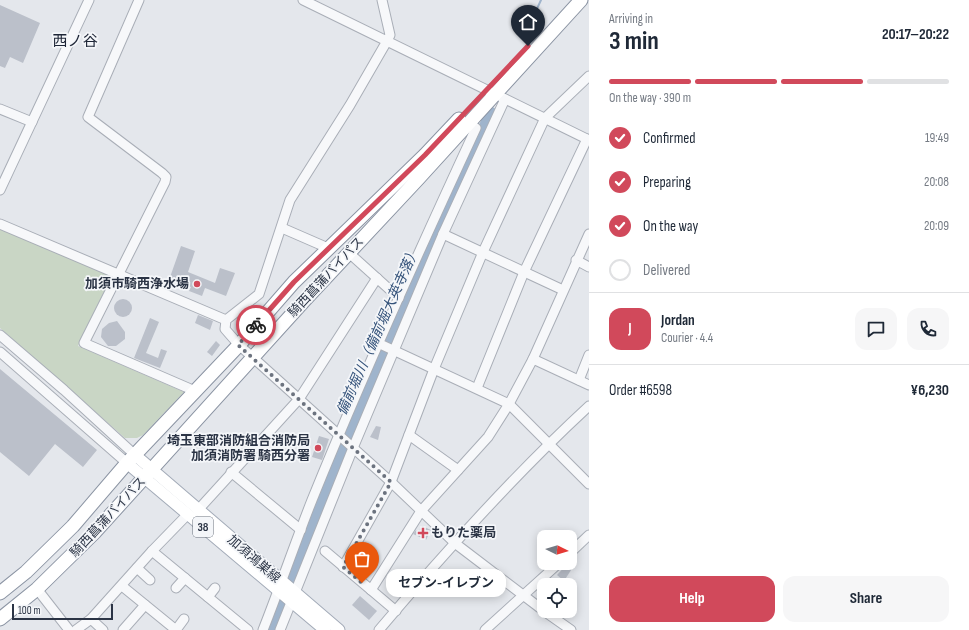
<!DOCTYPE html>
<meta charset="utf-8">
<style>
:root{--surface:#fff;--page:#f6f6f7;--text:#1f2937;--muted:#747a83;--line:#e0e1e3;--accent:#d1495b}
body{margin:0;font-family:"Sofia Sans Condensed","Noto Sans JP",sans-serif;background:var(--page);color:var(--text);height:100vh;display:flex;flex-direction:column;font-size:15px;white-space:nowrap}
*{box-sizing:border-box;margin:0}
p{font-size:13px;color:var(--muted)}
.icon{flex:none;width:22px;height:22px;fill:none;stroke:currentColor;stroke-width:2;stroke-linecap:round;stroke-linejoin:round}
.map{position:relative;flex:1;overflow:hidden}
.panel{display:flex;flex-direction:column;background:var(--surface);width:380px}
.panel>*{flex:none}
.needle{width:26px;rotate:95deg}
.fabs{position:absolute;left:537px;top:530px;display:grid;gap:8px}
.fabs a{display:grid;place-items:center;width:40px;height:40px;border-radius:8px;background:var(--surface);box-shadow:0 2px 10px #0003;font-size:20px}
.scale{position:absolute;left:12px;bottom:10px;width:101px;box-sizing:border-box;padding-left:4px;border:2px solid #2b3445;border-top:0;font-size:11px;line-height:14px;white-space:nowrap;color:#2b3445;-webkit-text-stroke:3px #f4f6f9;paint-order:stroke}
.pin{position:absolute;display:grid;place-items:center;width:34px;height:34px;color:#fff;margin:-41px -17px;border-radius:50% 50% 50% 0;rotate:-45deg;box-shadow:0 0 4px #0007}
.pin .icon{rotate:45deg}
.courier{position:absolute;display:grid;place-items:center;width:40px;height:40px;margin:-20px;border:3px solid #d1495b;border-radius:50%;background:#fff;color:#222;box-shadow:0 1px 5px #0007}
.bubble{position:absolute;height:28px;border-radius:12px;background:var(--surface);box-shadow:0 2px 10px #0003;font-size:13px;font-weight:700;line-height:28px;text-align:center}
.headline em{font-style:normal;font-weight:700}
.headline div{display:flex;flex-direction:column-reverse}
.headline{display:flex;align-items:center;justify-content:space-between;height:68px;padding:0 20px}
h1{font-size:26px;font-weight:700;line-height:30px}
.bar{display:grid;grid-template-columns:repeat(4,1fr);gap:6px 4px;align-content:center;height:48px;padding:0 20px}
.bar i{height:5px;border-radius:3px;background:var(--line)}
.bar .on{background:var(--accent)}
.bar p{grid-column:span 4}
.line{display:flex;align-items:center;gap:10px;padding:0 20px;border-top:1px solid var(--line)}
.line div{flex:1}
.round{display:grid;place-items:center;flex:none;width:42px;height:42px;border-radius:12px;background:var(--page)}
ol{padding:0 20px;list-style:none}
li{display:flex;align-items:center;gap:12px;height:44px}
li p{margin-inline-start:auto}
li .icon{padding:4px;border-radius:50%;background:var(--accent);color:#fff;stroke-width:4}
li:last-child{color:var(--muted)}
li i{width:22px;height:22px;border:2px solid var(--line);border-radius:50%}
.primary-button{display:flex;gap:8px;margin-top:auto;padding:8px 20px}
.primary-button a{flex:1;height:46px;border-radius:12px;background:var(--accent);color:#fff;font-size:16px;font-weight:700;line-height:46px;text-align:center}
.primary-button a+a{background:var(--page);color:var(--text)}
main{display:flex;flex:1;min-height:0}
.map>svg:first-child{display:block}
</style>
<main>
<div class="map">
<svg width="589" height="630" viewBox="0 0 589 630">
<rect width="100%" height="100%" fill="#e4e7ec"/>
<path fill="#c9d6c5" d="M 0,229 L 114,271 L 78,346 L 184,392 L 143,435 L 137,438 L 125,438 L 0,328 Z"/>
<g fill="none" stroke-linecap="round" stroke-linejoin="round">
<path stroke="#9fb4cc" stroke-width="2" d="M 523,39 L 541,0"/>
<path stroke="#9fb4cc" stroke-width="12" d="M 269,630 L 363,402 L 433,240 L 491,113"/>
</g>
<g fill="#bbc0ca">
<path d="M 0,5 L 40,23 L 23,63 L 10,57 L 5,68 L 0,66 Z"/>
<path d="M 181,246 L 195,251 L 188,272 L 215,283 L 220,268 L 235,273 L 226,296 L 205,288 L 202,296 L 189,291 L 191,287 L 169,280 Z"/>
<circle cx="123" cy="308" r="9"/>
<path d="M 198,315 L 213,321 L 210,330 L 195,323 Z"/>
<path d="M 150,318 L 159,322 L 146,353 L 158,358 L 161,349 L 167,351 L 160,368 L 134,358 Z"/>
<path d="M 117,321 L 125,332 L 125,339 L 116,346 L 108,346 L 101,337 L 102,329 L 109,323 Z"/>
<path d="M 216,341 L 220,345 L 212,356 L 207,352 Z"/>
<path d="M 0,369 L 97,450 L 83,467 L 55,444 L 29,476 L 0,452 Z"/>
<path d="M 376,426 L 381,427 L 378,440 L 370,437 Z"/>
<path d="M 319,436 L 329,439 L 322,460 L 312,457 Z"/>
<path d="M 422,526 L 431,530 L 426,540 L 413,534 L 416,530 L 419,531 Z"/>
<path d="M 568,563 L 573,567 L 564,581 L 557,575 Z"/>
<path d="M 360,596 L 377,611 L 369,620 L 352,605 Z"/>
</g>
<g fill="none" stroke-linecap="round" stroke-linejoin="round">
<defs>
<g id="minor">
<path d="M 139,0 L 88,117 L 162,173 L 166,177 L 165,182 L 84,343 L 195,391"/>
<path d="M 303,0 L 589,140"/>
<path d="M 382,0 L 390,35 L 387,41 L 350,105 L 290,200 L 259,294 L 226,320 L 225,329 L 239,345 L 391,482 L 456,544 L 544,611"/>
<path d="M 0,109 L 32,122"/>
<path d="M 0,190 L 89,0"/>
<path d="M 0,224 L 226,320"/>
<path d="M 282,228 L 328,248"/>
<path d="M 443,234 L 505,99"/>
<path d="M 349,253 L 399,298"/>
<path d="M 576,260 L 589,267"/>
<path d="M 0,335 L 64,390 L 135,455"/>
<path d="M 380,344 L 509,404 L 589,484"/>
<path d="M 0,352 L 127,463"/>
<path d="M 533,359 L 589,385"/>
<path d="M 579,380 L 589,355"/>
<path d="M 477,388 L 524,272 L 587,139"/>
<path d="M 409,435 L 458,470"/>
<path d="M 231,472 L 301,530"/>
<path d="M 198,510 L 299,399 L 377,278"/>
<path d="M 152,551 L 248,630"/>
<path d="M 325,551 L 396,611"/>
<path d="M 570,553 L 589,535"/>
<path d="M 343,567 L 391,482 L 434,369 L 483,252 L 545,118 L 589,76"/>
<path d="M 137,568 L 150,580"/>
<path d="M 122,586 L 176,630"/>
<path d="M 176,588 L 185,578"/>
<path d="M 37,589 L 69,630"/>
<path d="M 371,590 L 421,511 L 488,437 L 509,404 L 533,359 L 589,234"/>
<path d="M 208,597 L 215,588"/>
<path d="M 544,611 L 571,630"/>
<path d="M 91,619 L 103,630"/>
<path d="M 76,630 L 91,619 L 152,551 L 188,514"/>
<path d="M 123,630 L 145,605"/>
<path d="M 176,630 L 184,619"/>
<path d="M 263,630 C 280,587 295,543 312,500 C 363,374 419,251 476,128 L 468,122"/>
<path d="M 280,630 L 353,448 L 443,234 L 563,290"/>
<path d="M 379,630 C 445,552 514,475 589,406"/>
<path d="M 485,630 L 559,563"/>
</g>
<g id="major">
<path d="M 135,455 L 339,630"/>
<path d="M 127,463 L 325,630"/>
</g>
<g id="highway">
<path d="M 0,593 L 26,572 L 73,526 L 127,463 L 239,345 L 294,282 L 425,155 L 459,119"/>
<path d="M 0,619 L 37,589 L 95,532 L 303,302 L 418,179 L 581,0"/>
</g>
</defs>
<use href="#minor" stroke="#a9aeb7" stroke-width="11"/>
<use href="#major" stroke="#a3abb8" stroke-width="13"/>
<use href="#highway" stroke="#8b94a3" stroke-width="15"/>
<use href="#minor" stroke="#f7f8fa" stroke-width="9"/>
<use href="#major" stroke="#fff" stroke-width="11"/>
<use href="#highway" stroke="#fff" stroke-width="13"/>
</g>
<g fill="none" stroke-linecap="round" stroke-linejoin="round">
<path stroke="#6c737f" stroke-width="4" stroke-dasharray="0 7.2" d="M 256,325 L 238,345 L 391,482 L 343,567 L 362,583"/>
<path stroke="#d1495b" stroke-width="5" d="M 256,325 L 294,282 L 425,155 L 528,46"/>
</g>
<g fill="#d1495b" stroke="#f4f6f9" stroke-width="1.5">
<circle cx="197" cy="284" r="4"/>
<circle cx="318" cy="448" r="4"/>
<path d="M421 527h4v4h4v4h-4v4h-4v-4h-4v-4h4z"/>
</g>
<g text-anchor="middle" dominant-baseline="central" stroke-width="3.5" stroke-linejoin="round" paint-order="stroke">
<rect fill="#f4f6f9" stroke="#676e7b" stroke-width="1" x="193" y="517" width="20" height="20" rx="3"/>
<g font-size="12" font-weight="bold" fill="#2b3445">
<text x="203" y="527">38</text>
</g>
<g font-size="13" fill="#2b3445" stroke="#f4f6f9">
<text transform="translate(326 277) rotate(-47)">騎西菖蒲バイパス</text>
<text transform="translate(108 517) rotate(-47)">騎西菖蒲バイパス</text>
<text transform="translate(254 559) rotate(41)">加須鴻巣線</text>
</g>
<g font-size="13" font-weight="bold" fill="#2b3445" stroke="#f4f6f9" text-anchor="end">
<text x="189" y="284">加須市騎西浄水場</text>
<text x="310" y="441">埼玉東部消防組合消防局<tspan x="310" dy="15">加須消防署 騎西分署</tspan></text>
<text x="431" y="533" text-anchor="start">もりた薬局</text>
</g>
<g font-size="14" font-style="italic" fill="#34527a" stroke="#f4f6f9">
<text transform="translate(378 331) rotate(-66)">備前堀川（備前堀大英寺落）</text>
</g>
<g font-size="15" fill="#1d2536" stroke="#f4f6f9">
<text x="75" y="41">西ノ谷</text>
</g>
</g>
</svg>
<div class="fabs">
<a><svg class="needle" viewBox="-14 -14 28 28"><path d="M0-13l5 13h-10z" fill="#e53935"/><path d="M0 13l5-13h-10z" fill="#747a83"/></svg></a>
<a><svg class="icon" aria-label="locate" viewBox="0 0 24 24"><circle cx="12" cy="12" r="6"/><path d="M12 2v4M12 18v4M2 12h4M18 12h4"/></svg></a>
</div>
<div class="scale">100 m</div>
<div class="pin" style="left:362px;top:583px;background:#ea580c"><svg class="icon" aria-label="bag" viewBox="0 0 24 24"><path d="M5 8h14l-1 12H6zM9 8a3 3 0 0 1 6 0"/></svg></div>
<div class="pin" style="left:528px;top:46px;background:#1f2937"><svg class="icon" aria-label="home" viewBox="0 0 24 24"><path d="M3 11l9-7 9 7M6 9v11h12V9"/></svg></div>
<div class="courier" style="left:256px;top:325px"><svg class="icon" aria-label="bike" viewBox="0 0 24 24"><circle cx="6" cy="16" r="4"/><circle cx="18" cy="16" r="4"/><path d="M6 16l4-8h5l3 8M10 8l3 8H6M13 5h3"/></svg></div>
<div class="bubble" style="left:386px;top:569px;width:120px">セブン-イレブン</div>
</div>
<section class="panel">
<div class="headline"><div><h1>3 min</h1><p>Arriving in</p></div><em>20:17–20:22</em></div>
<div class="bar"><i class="on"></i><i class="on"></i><i class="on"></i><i></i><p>On the way · 390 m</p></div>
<ol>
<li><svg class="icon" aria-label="check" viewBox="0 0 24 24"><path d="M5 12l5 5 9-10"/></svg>Confirmed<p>19:49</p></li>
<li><svg class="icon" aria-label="check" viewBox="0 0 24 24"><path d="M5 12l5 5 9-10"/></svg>Preparing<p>20:08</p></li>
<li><svg class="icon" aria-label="check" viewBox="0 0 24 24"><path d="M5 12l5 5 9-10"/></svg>On the way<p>20:09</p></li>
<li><i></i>Delivered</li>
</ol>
<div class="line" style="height:72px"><b class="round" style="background:var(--accent);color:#fff">J</b><div><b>Jordan</b><p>Courier · 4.4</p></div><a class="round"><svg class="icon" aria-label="chat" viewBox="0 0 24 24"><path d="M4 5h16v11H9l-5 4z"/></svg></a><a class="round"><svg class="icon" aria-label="phone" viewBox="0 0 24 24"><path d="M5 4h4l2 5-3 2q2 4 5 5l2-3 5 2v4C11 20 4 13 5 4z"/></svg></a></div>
<div class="line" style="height:52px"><div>Order #6598</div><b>¥6,230</b></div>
<div class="primary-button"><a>Help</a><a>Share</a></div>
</section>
</main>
